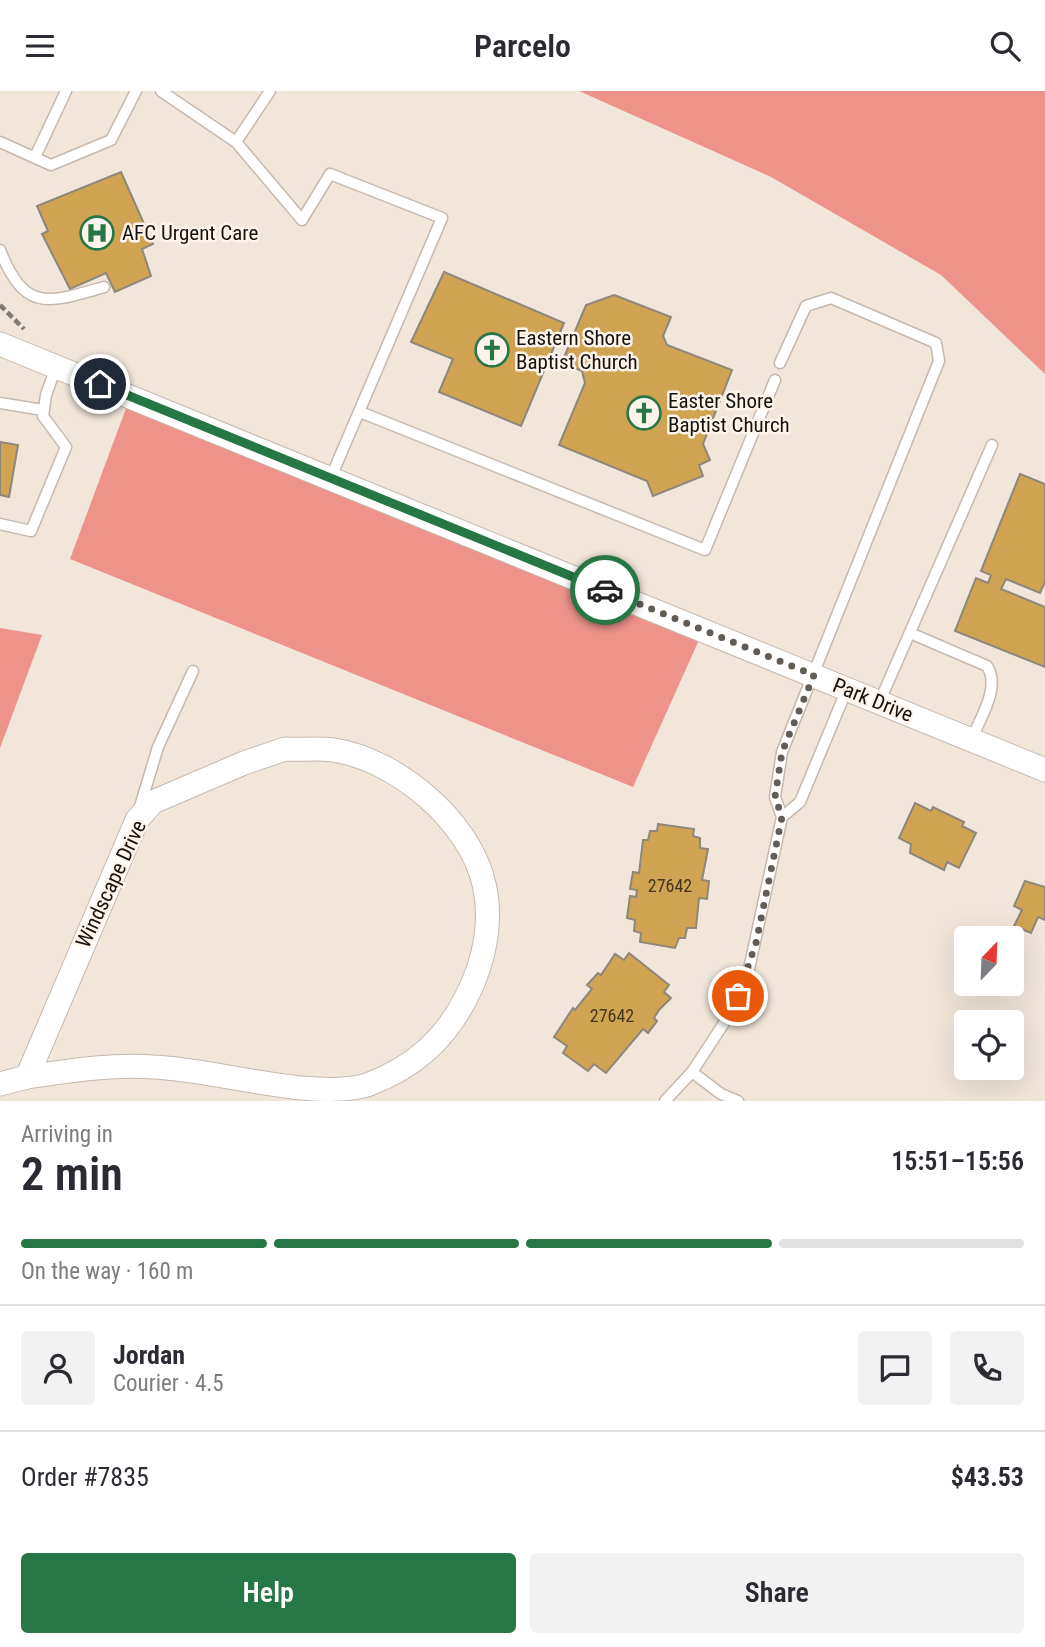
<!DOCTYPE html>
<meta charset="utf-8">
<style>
:root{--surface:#fff;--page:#f2f2f3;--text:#2b2b33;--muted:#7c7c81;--line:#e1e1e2;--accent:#267646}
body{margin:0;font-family:"Roboto Condensed",sans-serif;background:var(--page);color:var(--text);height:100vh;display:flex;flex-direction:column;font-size:26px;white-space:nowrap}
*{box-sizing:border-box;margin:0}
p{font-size:23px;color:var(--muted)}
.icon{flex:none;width:38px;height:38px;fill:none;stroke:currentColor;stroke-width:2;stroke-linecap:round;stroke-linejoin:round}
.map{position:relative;height:1010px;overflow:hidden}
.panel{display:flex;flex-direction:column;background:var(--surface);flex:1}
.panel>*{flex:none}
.needle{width:46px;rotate:23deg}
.buttons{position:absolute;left:954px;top:835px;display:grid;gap:14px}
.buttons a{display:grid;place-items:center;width:70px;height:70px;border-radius:7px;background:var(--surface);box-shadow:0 7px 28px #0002;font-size:35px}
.pin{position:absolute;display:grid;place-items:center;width:60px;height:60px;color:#fff;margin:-30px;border:4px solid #fff;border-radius:50%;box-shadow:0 2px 7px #0007}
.courier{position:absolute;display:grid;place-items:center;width:70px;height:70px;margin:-35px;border:5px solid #267646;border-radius:50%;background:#fff;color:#222;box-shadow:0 2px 9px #0007}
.head em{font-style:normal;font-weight:600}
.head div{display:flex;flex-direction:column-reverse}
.head{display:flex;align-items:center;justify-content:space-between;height:119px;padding:0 21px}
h1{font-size:46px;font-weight:600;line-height:52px}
.bar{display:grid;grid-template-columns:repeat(4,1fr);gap:10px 7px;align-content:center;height:84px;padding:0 21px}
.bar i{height:9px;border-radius:5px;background:var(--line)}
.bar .selected{background:var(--accent)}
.bar p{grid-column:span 4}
.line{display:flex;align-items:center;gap:18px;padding:0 21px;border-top:2px solid var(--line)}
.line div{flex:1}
.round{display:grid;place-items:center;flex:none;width:74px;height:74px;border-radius:7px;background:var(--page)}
.button{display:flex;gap:14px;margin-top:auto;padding:14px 21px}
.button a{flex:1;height:80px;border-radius:7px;background:var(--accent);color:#fff;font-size:28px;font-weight:600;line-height:80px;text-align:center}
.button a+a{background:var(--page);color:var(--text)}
header{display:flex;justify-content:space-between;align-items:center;height:91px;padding:0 21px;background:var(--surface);font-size:32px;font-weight:600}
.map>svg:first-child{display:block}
</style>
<header><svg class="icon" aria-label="menu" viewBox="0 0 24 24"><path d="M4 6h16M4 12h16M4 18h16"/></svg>Parcelo<svg class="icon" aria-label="search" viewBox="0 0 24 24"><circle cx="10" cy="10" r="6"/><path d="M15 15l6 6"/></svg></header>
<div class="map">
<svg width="1045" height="1010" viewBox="0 0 1045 1010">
<rect width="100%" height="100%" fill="#f2e6db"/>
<g fill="#ee938a">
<path d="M 579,0 L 1045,0 L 1045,283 L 941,184 L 771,86 Z"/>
<path d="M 128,312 L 699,549 L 633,696 L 70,468 Z"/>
<path d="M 0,537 L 42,544 L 0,657 Z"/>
</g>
<g fill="#cfa352" stroke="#8e877b" stroke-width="2">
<path d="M 121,81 L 153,153 L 142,158 L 151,185 L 115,201 L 106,182 L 70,198 L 42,143 L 48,140 L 37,115 Z"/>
<path d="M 444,181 L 564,232 L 521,335 L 439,301 L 453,268 L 411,251 Z"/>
<path d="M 614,204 L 671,226 L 663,245 L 667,254 L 732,279 L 703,353 L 710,369 L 699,374 L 703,385 L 653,405 L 647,390 L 559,354 L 585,292 L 582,280 L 562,271 L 586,214 Z"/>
<path d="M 0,351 L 18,354 L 9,406 L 0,404 Z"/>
<path d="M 1020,383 L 1045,393 L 1045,491 L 1040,502 L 1006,488 L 1001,498 L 1045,516 L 1045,576 L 955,540 L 976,487 L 988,492 L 991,484 L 981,480 Z"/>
<path d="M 915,712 L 931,720 L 933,716 L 964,731 L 962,735 L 976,742 L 959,777 L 947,771 L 944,779 L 910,762 L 911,753 L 899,747 Z"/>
<path d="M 658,733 L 694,738 L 693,745 L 700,747 L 700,757 L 708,758 L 702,789 L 709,790 L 707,808 L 699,807 L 696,837 L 687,837 L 685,847 L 679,847 L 675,857 L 640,851 L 641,842 L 634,840 L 635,829 L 627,827 L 630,805 L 636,806 L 637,799 L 630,798 L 633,781 L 639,782 L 643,749 L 648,749 L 650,740 L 657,740 Z"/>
<path d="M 1025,790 L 1045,796 L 1045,829 L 1038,826 L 1031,842 L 1014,835 L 1022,819 L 1014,815 Z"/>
<path d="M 629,862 L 669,894 L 664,901 L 671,907 L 659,919 L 654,927 L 657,930 L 648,942 L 643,938 L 606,982 L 594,973 L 588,980 L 563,962 L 567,955 L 554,946 L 573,917 L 575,919 L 592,898 L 587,894 L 598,882 L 601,884 L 615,863 L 624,869 Z"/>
</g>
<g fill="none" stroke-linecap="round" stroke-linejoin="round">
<defs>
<g id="lane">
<path d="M 161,0 L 236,51 L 302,129 L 330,83 L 442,127 L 331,386"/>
<path d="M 0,51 L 51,74 L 111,49 L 136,0"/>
<path d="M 236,51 L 270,0"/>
<path d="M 35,66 L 66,0"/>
<path d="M 0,159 C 25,222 48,212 104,196"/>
<path d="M 0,312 L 43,319"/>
<path d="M 360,321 L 705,459 L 775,289"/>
<path d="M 0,433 L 31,440 L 66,356 L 43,325 L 46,304 L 56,276"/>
<path d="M 910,542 L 987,575 C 1001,596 980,628 971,649"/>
<path d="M 879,612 L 992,354"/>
<path d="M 139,719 L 158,656 L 193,580"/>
<path d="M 782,726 L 800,711 L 847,598"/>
<path d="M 692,981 L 726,929 L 749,878 L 782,726 L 775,706 L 782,661 L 939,270 L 936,252 L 831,207 L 806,215 L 780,272"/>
<path d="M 665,1010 L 692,981 L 721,1003 L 738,1010"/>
</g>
<g id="street">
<path d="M 0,253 L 1045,679"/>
<path d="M 285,658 C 301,659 318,657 333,659 C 396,668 470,730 484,793 C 493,831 484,871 467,905 C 445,949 413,977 367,994 C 312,1010 214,978 153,976 C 110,973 69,980 27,986 L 137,729 L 153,711 L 244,672 Z"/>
<path d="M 0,993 L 27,986"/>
</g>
</defs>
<use href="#lane" stroke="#c5b9af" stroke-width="13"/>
<use href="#street" stroke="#c5b9af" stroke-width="25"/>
<path stroke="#817971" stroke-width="4.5" stroke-dasharray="7 3.5" stroke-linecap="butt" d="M 0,214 L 24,238"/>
<use href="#lane" stroke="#fff" stroke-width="10"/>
<use href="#street" stroke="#fff" stroke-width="23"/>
</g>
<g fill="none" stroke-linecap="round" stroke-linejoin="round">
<path stroke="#625c55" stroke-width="7" stroke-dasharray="0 12.6" d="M 605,499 L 814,584 L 782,661 L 775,706 L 782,726 L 756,852 L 738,905"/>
<path stroke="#267646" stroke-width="9" d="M 100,293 L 605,499"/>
</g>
<defs>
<symbol id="hospital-ring" viewBox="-11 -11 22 22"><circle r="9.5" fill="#fef4eb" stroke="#267646" stroke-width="1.5"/><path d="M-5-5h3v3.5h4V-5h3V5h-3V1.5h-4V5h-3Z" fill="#267646"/></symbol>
<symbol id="church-ring" viewBox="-11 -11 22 22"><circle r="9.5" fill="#fef4eb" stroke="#267646" stroke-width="1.5"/><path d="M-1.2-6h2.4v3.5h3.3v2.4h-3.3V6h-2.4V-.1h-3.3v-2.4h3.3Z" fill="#267646"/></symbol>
</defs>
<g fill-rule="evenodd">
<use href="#hospital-ring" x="78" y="123" width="38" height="38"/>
<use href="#church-ring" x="473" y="240" width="38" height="38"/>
<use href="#church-ring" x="625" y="303" width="38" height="38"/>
</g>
<g text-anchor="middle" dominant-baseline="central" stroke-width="5" stroke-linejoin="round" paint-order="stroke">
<g font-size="18" fill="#44361e">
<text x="670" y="794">27642</text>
<text x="612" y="924">27642</text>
</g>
<g font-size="21" fill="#15110d" stroke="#fef4eb" text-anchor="start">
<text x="122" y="142">AFC Urgent Care</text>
<text x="516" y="247">Eastern Shore<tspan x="516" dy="24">Baptist Church</tspan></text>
<text x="668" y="310">Easter Shore<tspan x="668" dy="24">Baptist Church</tspan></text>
</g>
<g font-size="21" fill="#15110d" stroke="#fef4eb">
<text transform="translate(873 609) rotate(22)">Park Drive</text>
<text transform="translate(111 793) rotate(-65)">Windscape Drive</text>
</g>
</g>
</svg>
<div class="buttons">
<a><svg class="needle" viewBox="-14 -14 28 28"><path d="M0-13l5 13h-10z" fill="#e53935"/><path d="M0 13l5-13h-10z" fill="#7c7c81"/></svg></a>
<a><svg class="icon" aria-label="locate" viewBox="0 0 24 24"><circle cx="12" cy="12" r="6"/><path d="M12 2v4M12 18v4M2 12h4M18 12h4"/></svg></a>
</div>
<div class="pin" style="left:738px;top:905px;background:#ea580c"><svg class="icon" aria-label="bag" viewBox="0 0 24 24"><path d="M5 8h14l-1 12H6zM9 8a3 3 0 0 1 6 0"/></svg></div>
<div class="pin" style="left:100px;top:293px;background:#1f2937"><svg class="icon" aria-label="home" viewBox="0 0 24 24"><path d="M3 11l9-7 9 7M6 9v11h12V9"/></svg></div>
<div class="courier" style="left:605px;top:499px"><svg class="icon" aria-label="car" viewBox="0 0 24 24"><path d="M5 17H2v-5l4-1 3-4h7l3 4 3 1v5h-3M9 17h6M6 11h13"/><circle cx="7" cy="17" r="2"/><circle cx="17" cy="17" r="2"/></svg></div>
</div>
<section class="panel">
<div class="head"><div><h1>2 min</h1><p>Arriving in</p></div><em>15:51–15:56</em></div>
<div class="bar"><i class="selected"></i><i class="selected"></i><i class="selected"></i><i></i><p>On the way · 160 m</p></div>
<div class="line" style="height:126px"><a class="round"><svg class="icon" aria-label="person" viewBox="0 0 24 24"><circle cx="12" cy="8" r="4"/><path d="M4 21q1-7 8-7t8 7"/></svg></a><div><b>Jordan</b><p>Courier · 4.5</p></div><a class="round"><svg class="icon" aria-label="chat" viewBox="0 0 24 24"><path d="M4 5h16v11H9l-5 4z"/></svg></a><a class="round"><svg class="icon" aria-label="phone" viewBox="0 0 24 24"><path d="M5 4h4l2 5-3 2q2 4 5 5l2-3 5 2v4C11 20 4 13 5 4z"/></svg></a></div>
<div class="line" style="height:91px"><div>Order #7835</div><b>$43.53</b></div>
<div class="button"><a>Help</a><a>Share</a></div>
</section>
